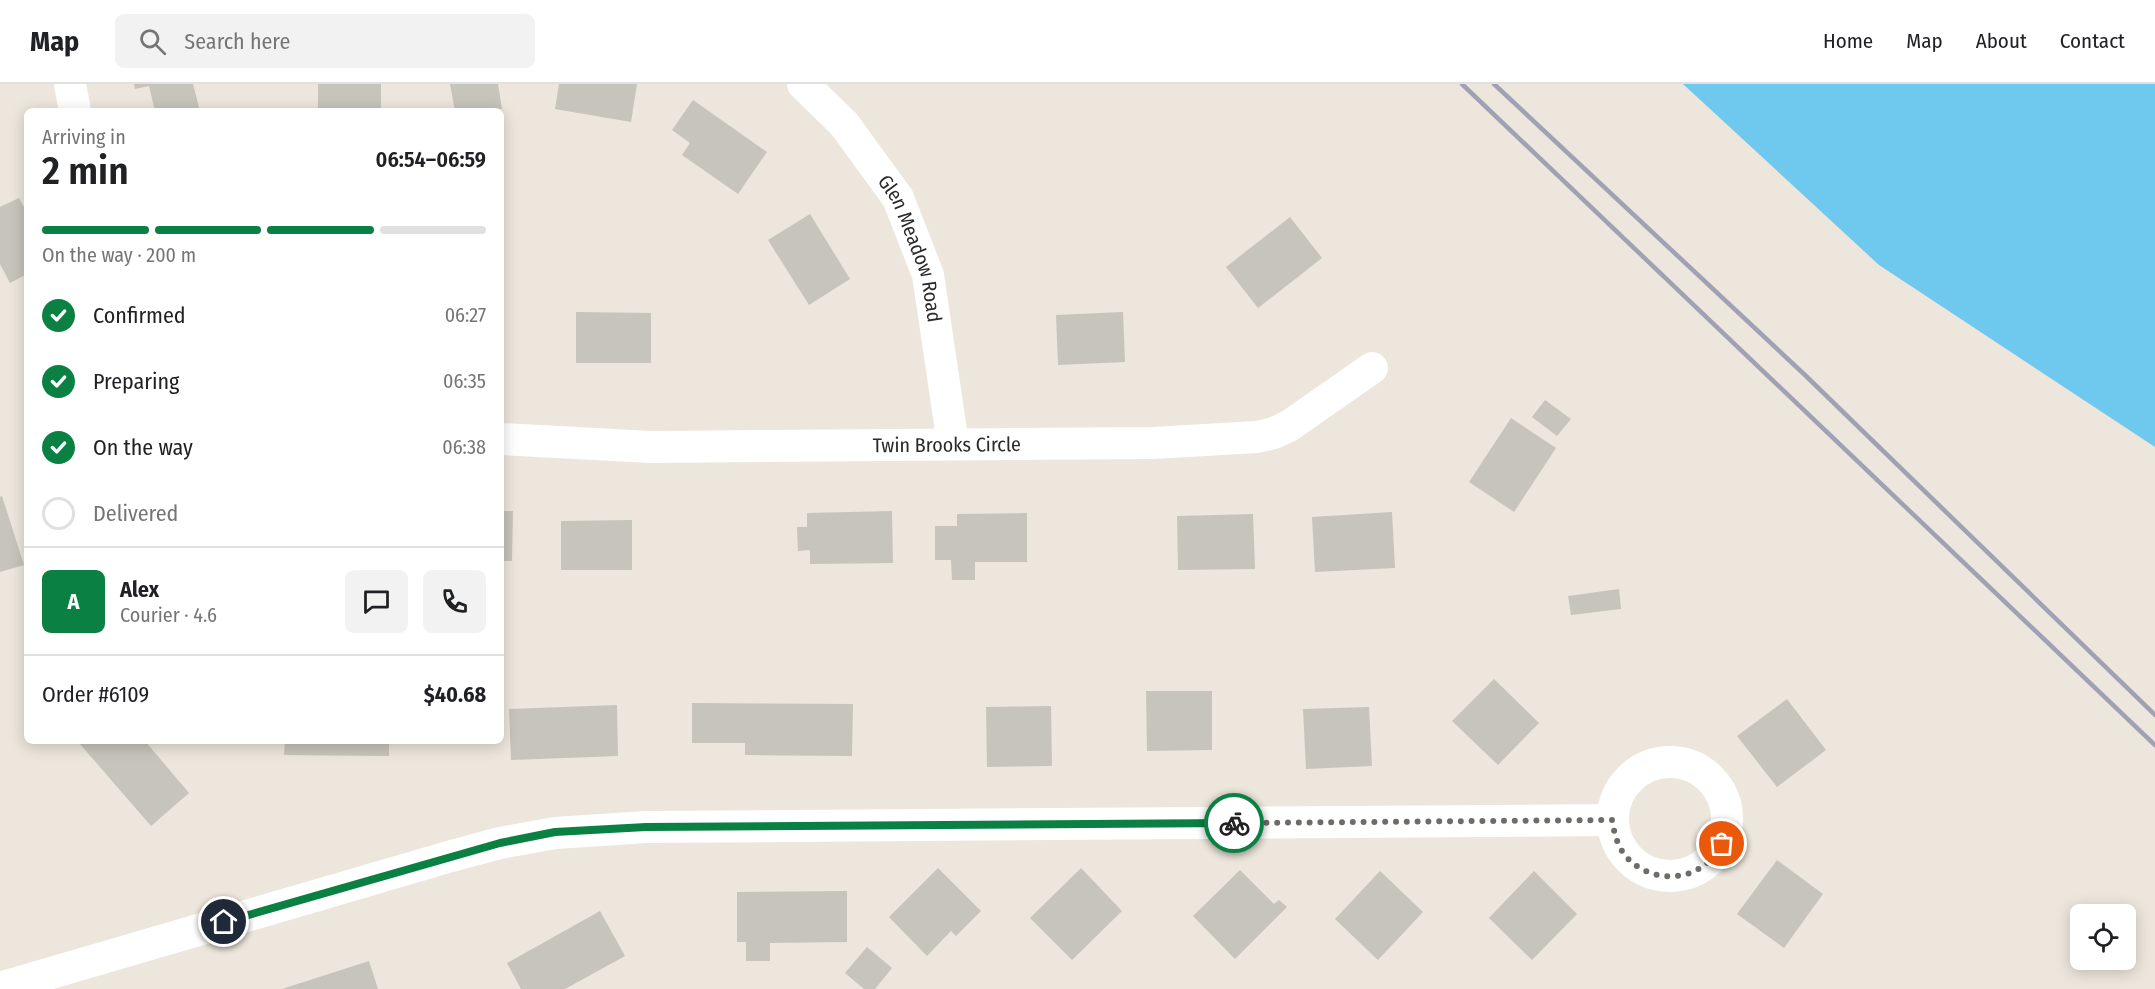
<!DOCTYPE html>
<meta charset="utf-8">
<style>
:root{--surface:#fff;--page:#f2f2f2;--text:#202124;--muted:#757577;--line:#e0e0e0;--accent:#0b8043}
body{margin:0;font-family:"Fira Sans Condensed",sans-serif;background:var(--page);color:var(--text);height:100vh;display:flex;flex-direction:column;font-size:22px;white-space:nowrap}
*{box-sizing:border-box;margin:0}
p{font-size:20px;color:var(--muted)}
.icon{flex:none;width:33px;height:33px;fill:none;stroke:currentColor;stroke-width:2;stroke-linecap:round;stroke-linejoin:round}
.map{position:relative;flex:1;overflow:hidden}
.drawer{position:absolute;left:24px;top:24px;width:480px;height:636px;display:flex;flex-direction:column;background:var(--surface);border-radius:9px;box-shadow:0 3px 15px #0003}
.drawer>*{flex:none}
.tools{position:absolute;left:2070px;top:820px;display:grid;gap:12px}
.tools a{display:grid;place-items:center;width:66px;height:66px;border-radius:9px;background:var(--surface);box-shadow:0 3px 15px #0003;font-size:30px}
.pin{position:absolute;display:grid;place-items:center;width:51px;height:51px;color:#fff;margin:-26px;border:3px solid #fff;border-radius:50%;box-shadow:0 2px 6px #0007}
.courier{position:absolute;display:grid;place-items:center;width:60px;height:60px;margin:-30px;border:4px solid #0b8043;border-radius:50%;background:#fff;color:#222;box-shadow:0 2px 8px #0007}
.headline em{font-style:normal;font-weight:600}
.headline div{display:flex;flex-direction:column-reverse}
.headline{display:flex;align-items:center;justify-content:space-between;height:102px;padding:0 18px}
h1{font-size:39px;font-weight:600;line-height:45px}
.bar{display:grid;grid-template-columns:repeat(4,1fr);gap:9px 6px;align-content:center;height:72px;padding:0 18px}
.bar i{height:8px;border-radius:4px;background:var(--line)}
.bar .on{background:var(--accent)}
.bar p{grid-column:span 4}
.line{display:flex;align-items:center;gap:15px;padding:0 18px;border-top:2px solid var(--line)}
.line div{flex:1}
.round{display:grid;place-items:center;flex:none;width:63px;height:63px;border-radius:9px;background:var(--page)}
ol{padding:0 18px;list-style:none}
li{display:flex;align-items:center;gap:18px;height:66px}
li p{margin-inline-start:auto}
li .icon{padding:6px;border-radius:50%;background:var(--accent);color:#fff;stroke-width:4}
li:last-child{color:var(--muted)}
li i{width:33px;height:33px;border:3px solid var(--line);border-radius:50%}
header{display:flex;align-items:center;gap:36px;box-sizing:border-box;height:84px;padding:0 30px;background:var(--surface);border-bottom:2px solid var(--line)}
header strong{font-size:28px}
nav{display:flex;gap:33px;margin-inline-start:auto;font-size:21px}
.search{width:420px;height:54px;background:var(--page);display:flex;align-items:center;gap:15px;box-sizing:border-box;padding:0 21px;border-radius:9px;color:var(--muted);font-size:22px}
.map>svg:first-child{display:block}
</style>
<header>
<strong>Map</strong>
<div class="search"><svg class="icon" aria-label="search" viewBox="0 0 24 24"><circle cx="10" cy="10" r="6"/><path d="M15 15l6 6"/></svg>Search here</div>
<nav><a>Home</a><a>Map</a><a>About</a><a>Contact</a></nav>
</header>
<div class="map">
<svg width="2155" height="905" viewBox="0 0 2155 905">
<rect width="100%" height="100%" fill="#ece6dc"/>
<path fill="#6fc8ee" d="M 1683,0 L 2155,0 L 2155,363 L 1879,181 Z"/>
<g fill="#c7c4bb">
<path d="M 134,0 L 193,0 L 200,27 L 155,27 L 149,2 L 135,5 Z"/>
<rect x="318" y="0" width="63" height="27"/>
<path d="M 450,0 L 498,0 L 502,25 L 455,27 Z"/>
<path d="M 559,0 L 637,0 L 631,38 L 555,25 Z"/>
<path d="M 693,16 L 767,68 L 738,110 L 682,71 L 690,59 L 672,46 Z"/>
<path d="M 19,114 L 27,129 L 27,190 L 10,199 L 0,180 L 0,123 Z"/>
<path d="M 810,130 L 850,195 L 809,221 L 768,156 Z"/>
<path d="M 1290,133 L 1322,174 L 1258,224 L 1226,183 Z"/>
<path d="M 576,228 L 651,229 L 651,279 L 576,279 Z"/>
<path d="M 1123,228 L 1125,278 L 1058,281 L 1056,231 Z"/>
<path d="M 1545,316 L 1571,335 L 1557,352 L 1532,333 Z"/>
<path d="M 1511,334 L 1556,364 L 1514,428 L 1469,398 Z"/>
<path d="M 2,412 L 24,481 L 0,488 L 0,413 Z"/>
<path d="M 501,427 L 513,427 L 512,477 L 501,477 Z"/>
<path d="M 892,427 L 893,479 L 810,480 L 810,466 L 798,467 L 797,443 L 807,443 L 807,429 Z"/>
<path d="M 1392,428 L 1395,484 L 1315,488 L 1312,433 Z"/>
<path d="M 1027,429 L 1027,478 L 975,478 L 975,496 L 952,496 L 951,476 L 935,476 L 935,442 L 957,442 L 957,430 Z"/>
<path d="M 1253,430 L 1255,485 L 1178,486 L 1177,432 Z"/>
<path d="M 632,436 L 632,486 L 561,486 L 561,437 Z"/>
<path d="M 1619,505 L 1621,525 L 1571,531 L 1568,512 Z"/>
<path d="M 1494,595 L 1539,639 L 1498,681 L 1452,637 Z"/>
<path d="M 1146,607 L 1212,607 L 1212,666 L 1147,667 Z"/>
<path d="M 1787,615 L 1826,666 L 1777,703 L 1737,652 Z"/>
<path d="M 692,619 L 853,620 L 852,672 L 745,671 L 745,659 L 692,659 Z"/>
<path d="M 617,621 L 618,672 L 511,676 L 509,625 Z"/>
<path d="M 1051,622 L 1052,682 L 987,683 L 986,623 Z"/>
<path d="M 1369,623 L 1372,682 L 1306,685 L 1303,625 Z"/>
<path d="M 83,657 L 145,657 L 189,709 L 151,742 L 80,660 Z"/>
<path d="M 285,657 L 389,657 L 389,672 L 284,671 Z"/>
<path d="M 1777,776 L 1823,810 L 1784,864 L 1737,830 Z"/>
<path d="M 938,784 L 981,827 L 956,852 L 951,847 L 927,872 L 889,833 Z"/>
<path d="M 1081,784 L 1122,827 L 1072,876 L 1030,834 Z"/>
<path d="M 1240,786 L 1274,820 L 1279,816 L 1287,823 L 1235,875 L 1193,832 Z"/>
<path d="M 1380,787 L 1423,828 L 1378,876 L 1335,835 Z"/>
<path d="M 1534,787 L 1577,830 L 1532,876 L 1489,834 Z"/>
<path d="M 847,807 L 847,858 L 770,859 L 770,877 L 746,877 L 746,858 L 737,858 L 737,808 Z"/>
<path d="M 600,827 L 625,872 L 565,905 L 521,905 L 507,879 Z"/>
<path d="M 867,863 L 892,884 L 875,905 L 864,905 L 845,889 Z"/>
<path d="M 369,877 L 378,905 L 282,905 Z"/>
</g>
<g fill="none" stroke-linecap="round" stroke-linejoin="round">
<g stroke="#fff" stroke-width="32">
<path d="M 70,0 L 75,27"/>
<path id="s1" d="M 803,0 L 844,40 L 898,114 L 928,191 L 953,360"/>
<path id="s2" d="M 501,355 L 651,363 L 1153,359 L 1257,353 L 1274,349 L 1289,342 L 1372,284"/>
<circle cx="1670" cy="735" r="57"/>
<path d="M 0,904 L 448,773 L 500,759 L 555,749 L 646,743 L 1613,736"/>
</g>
<g stroke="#9fa1b5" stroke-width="4.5">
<path d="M 1462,0 L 2155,661"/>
<path d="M 1494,0 L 1806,292 L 2155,631"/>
</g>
</g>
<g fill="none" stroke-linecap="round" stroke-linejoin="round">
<path stroke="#6e6c68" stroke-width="6" stroke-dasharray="0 10.8" d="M 1234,739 L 1612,736 C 1614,747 1616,757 1622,767 C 1638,792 1675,800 1700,784 C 1710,778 1716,770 1722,760"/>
<path stroke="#0b8043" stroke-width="8" d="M 224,838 L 500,759 L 555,748 L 646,743 L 1234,739"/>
</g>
<g text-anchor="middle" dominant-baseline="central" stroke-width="4.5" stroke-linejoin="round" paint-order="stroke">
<g font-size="20" fill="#2a2a2a" stroke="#fff">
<text stroke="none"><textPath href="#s1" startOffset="201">Glen Meadow Road</textPath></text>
<text stroke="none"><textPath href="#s2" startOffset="446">Twin Brooks Circle</textPath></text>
</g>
</g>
</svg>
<div class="tools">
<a><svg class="icon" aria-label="locate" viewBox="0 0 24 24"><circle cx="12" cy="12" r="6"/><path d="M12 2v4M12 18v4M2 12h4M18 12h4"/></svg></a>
</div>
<div class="pin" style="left:1722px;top:760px;background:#ea580c"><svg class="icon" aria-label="bag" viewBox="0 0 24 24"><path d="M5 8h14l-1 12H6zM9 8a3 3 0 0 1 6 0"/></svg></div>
<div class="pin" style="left:224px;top:838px;background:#1f2937"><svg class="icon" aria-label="home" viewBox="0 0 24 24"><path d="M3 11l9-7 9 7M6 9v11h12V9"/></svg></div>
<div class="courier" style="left:1234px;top:739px"><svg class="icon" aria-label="bike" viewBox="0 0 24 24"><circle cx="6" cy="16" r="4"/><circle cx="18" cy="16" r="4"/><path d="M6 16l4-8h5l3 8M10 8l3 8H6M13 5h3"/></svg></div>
<section class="drawer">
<div class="headline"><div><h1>2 min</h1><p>Arriving in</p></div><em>06:54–06:59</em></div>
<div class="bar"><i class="on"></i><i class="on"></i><i class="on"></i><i></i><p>On the way · 200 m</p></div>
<ol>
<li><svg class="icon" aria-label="check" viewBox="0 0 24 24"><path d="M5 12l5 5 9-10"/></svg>Confirmed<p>06:27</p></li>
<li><svg class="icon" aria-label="check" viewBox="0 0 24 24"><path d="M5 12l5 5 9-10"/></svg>Preparing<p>06:35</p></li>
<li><svg class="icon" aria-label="check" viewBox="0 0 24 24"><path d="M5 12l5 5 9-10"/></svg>On the way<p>06:38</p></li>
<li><i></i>Delivered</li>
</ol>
<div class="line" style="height:108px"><b class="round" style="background:var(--accent);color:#fff">A</b><div><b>Alex</b><p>Courier · 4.6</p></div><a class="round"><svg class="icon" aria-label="chat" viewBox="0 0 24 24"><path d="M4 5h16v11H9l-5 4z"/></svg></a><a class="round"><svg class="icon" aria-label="phone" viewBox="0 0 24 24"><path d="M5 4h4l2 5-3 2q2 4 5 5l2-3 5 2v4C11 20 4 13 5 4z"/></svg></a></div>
<div class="line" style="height:78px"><div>Order #6109</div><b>$40.68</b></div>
</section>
</div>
